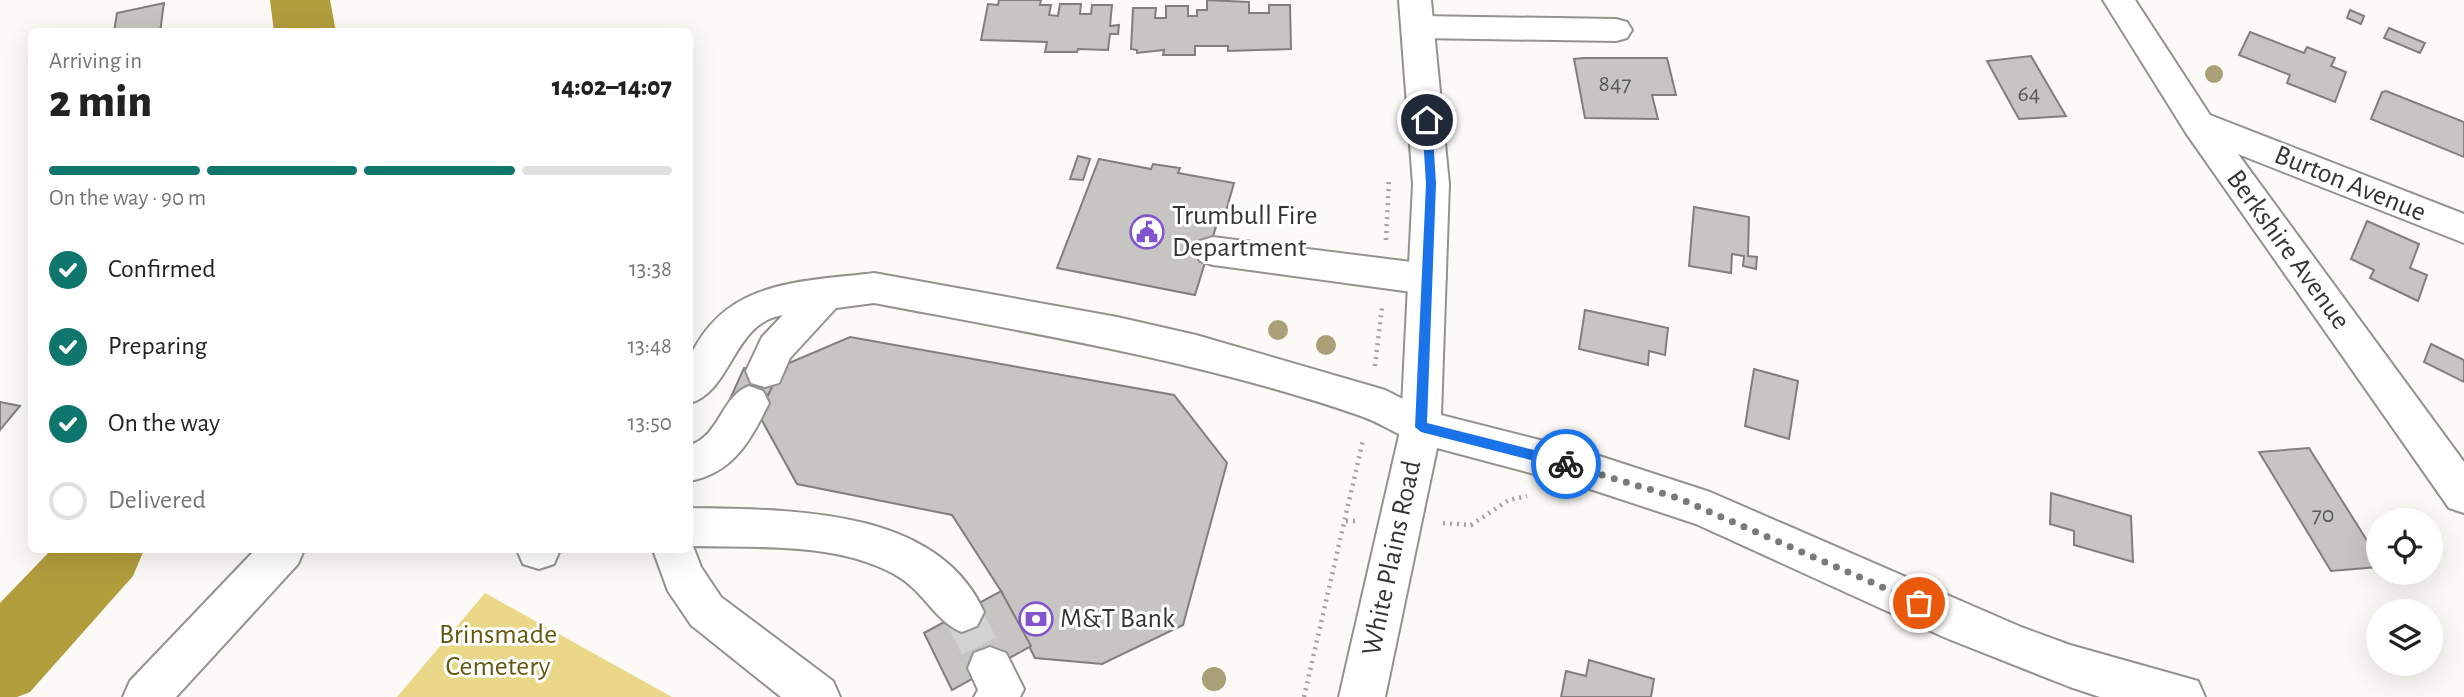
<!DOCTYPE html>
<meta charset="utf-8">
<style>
:root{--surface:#fff;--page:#f2f2f2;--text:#222;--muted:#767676;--line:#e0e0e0;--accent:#0f766e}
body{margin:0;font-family:"Alegreya Sans",sans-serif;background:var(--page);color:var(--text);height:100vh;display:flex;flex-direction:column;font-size:26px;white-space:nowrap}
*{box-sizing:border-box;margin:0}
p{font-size:23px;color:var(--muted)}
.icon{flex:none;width:38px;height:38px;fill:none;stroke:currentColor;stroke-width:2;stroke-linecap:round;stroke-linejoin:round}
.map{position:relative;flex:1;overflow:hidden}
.side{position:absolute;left:28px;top:28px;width:665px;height:525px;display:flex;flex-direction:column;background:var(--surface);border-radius:10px;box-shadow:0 7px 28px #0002}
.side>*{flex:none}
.controls{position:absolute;left:2366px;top:508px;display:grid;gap:14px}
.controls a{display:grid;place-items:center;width:77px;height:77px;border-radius:50%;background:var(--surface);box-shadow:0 7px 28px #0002;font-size:35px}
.pin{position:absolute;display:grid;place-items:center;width:60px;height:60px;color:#fff;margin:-30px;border:4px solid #fff;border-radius:50%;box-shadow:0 2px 7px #0007}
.courier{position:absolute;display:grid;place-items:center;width:70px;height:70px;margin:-35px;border:5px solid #1a73e8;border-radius:50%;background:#fff;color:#222;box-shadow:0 2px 9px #0007}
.summary em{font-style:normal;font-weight:800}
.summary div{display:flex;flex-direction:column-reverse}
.summary{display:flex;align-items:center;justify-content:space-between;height:119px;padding:0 21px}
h1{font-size:46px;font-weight:800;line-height:52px}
.bar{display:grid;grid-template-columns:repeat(4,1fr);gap:10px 7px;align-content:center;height:84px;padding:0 21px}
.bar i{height:9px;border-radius:5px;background:var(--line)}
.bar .selected{background:var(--accent)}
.bar p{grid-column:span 4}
ol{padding:0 21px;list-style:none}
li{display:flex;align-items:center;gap:21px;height:77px}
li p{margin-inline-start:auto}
li .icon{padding:7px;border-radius:50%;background:var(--accent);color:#fff;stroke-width:4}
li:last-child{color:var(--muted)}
li i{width:38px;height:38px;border:4px solid var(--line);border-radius:50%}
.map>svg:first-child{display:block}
</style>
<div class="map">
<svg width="2464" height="697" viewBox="0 0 2464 697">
<rect width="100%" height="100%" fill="#fbfaf6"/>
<path fill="#ead787" d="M 485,593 L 672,697 L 397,697 Z"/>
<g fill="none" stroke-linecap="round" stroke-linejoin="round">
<g fill="#b29d3d" fill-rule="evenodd">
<path d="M 270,0 L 330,0 L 336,32 L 274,32 Z"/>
<path d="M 51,550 L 144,550 L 133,576 L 30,692 L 17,697 L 0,697 L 0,603 Z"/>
</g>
</g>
<g fill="#c6c5c1" stroke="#807f7b" stroke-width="2">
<path d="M 999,0 L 1041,0 L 1040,5 L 1051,5 L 1049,15 L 1058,16 L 1060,4 L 1081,4 L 1080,14 L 1091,14 L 1092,5 L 1112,5 L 1110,26 L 1119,25 L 1118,34 L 1110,34 L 1108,50 L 1078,49 L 1077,52 L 1045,52 L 1047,42 L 981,40 L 988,4 L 998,5 Z"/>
<path d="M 1207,0 L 1249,2 L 1249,13 L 1269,13 L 1269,5 L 1290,5 L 1291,49 L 1228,51 L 1228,46 L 1195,46 L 1195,55 L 1163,55 L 1164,50 L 1137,53 L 1137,50 L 1131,49 L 1133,8 L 1156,8 L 1155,18 L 1166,18 L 1166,6 L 1188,6 L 1188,16 L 1197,16 L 1197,10 L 1207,10 Z"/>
<path d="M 164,3 L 160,32 L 114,32 L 117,13 Z"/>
<path d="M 2350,10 L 2364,16 L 2361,24 L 2347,18 Z"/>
<path d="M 2389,28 L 2425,43 L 2420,53 L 2384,38 Z"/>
<path d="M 2250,32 L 2304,53 L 2307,47 L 2335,58 L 2331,66 L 2346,72 L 2335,102 L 2287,83 L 2290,75 L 2239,55 Z"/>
<path d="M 2031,56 L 2066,116 L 2019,119 L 1987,61 Z"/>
<path d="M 1584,58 L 1667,58 L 1676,95 L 1652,95 L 1658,119 L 1585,118 L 1574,59 Z"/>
<path d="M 2386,91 L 2464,122 L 2464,157 L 2371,119 L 2382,92 Z"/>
<path d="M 1078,156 L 1090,159 L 1083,180 L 1070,179 Z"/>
<path d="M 1099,159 L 1151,169 L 1153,164 L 1180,168 L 1178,173 L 1234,183 L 1224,218 L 1219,217 L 1195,295 L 1057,268 Z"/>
<path d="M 1694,207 L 1749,217 L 1748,256 L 1757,257 L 1756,269 L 1743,266 L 1744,256 L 1732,254 L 1731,273 L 1689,266 Z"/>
<path d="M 2367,221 L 2419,244 L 2410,268 L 2427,275 L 2418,301 L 2370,278 L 2374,270 L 2351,259 Z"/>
<path d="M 1585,310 L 1668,328 L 1665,355 L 1649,351 L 1648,365 L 1579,349 Z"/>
<path d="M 850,337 L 1174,395 L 1227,463 L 1183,625 L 1102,664 L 1035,658 L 1001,591 L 952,515 L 797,484 L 760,417 L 763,405 L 782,366 Z"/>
<path d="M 2431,344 L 2464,360 L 2464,382 L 2424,362 Z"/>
<path d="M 744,368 L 779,373 L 763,405 L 730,399 Z"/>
<path d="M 1754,369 L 1798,381 L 1789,439 L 1745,426 Z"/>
<path d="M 0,402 L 20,406 L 0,430 Z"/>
<path d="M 2309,448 L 2378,558 L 2378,567 L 2331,571 L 2259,452 Z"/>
<path d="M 2051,493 L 2131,516 L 2133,562 L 2074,545 L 2074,531 L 2050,524 Z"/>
<path d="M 1001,591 L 1031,646 L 952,690 L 924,633 Z"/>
<path d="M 1589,660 L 1654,679 L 1651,697 L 1561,697 L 1566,671 L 1586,676 Z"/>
</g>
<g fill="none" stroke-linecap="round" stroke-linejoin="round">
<path stroke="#d3d3cf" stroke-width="38" stroke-dasharray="38 19" stroke-linecap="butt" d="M 962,612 L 990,668"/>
<defs>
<g id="minor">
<path d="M 2103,0 L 2135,0 L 2210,115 L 2464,214 L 2464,243 L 2238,154 L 2464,462 L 2464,513 L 2449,508 L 2186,133 Z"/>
<path d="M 1418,16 L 1616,19 L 1627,22 L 1632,30 L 1627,38 L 1616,41 L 1418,38 L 1407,35 L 1402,27 L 1407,19 Z"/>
<path d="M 1213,237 L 1427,264 L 1440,268 L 1446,279 L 1440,290 L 1427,294 L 1213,265 L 1200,261 L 1195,251 L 1200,241 Z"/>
<path d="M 874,273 L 1117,317 L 1196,335 L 1385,390 L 1435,415 L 1441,427 L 1435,439 L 1421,444 C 1399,436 1380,422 1358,415 C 1201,361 1037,334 874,303 L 836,308 L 790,358 L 779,383 L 765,387 L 751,383 L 746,371 L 762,337 L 783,315 C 733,322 732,391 690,403 C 690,390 685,367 691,355 C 727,279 802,282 874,273 Z"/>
<path d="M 749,386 L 763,391 L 769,403 C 750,441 734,472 690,481 L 690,445 C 720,436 721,396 749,386 Z"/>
<path d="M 690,508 C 787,510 937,506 984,612 L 977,626 L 962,632 C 935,622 924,590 894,574 C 835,542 758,548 693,546 L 701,567 L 721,597 L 833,681 L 840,697 L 781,697 L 691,625 L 668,591 L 653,550 L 690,550 Z"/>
<path d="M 255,550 L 304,550 L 298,564 L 176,697 L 123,697 L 130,681 Z"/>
<path d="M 517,550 L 560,550 L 554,564 L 539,569 L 523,564 Z"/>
<path d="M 990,647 L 1006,653 L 1024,689 L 1020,697 L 974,697 L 978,690 L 968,668 L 974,653 Z"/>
</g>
<path id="major" d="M 1399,0 L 1431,0 L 1449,184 L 1441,415 L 1587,452 L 1710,492 L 2021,627 L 2070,645 L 2198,681 L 2205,697 L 2100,697 L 2070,687 L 1946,638 L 1696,524 L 1587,488 L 1437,448 L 1385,697 L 1339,697 L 1401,427 L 1413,184 Z"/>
</defs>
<use href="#minor" stroke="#93928e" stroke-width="4"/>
<use href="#major" stroke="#93928e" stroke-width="4"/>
<g stroke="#a3a29f" stroke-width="4.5" stroke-dasharray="2 5" stroke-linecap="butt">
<path d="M 1386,240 L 1389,179"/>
<path d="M 1375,366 L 1382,308"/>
<path d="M 1346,521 L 1357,521"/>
<path d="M 1443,523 L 1471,525 L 1509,500 L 1527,496"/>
<path d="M 1304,697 L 1363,440"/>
</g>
<use href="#minor" fill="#fff" fill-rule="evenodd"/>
<use href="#major" fill="#fff" fill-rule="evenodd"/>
</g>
<g fill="#a9a077">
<circle cx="2214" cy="74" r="9"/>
<circle cx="1278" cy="330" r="10"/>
<circle cx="1326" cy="345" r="10"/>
<circle cx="1214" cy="679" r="12"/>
</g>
<path fill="#1a73e8" d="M 1427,117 L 1432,120 L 1436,184 L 1427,423 L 1566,458 L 1572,464 L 1570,467 L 1566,469 L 1421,432 L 1415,427 L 1426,184 L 1422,120 Z"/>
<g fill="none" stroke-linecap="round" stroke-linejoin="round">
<path stroke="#7a7a77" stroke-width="7" stroke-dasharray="0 12.6" d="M 1566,464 L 1678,498 L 1919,603"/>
</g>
<defs>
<symbol id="civic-ring" viewBox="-11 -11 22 22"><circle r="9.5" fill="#fff" stroke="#8155ce" stroke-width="1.5"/><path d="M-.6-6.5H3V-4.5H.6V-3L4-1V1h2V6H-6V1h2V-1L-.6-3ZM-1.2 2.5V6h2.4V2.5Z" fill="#8155ce"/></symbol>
<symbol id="bank-ring" viewBox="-11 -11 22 22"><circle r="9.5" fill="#fff" stroke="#8155ce" stroke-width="1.5"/><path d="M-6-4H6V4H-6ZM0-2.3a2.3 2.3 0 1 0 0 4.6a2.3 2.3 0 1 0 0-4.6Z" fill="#8155ce"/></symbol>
</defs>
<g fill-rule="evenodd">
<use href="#civic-ring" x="1128" y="213" width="38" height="38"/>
<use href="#bank-ring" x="1017" y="600" width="38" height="38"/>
</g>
<g text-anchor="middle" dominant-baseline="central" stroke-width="6" stroke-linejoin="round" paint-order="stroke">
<g font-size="24" fill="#595956">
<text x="1615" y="84">847</text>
<text x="2029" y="94">64</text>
<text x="2323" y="515">70</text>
</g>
<g font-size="28" fill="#353533" stroke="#fff">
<text transform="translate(2350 184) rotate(22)">Burton Avenue</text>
<text transform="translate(2288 250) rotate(54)">Berkshire Avenue</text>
<text transform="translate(1392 558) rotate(-78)">White Plains Road</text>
</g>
<g font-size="28" fill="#353533" stroke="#fff" text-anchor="start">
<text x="1172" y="216">Trumbull Fire<tspan x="1172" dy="32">Department</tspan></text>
<text x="1060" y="619">M&amp;T Bank</text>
</g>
<g font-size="28" fill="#66570f" stroke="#fff">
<text x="498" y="635">Brinsmade<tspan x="498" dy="32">Cemetery</tspan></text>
</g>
</g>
</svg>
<div class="controls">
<a><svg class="icon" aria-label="locate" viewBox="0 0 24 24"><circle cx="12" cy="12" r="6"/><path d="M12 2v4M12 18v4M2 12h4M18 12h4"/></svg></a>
<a><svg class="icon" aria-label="layers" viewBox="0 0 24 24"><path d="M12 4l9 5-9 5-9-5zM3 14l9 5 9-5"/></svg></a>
</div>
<div class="pin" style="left:1919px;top:603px;background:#ea580c"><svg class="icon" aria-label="bag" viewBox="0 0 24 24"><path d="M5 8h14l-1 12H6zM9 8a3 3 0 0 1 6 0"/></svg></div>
<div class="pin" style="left:1427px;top:120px;background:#1f2937"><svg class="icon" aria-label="home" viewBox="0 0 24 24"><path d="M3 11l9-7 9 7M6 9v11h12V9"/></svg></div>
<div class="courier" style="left:1566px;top:464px"><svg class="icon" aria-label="bike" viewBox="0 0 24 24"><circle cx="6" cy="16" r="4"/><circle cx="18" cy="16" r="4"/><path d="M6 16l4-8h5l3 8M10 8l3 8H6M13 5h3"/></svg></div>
<section class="side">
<div class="summary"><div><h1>2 min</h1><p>Arriving in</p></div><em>14:02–14:07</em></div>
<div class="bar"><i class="selected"></i><i class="selected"></i><i class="selected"></i><i></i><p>On the way · 90 m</p></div>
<ol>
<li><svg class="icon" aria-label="check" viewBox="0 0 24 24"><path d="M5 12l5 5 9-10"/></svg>Confirmed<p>13:38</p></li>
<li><svg class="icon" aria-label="check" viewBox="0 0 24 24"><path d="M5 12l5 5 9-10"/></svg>Preparing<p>13:48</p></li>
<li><svg class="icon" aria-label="check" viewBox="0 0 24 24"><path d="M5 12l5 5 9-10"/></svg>On the way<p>13:50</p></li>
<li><i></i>Delivered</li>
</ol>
</section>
</div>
